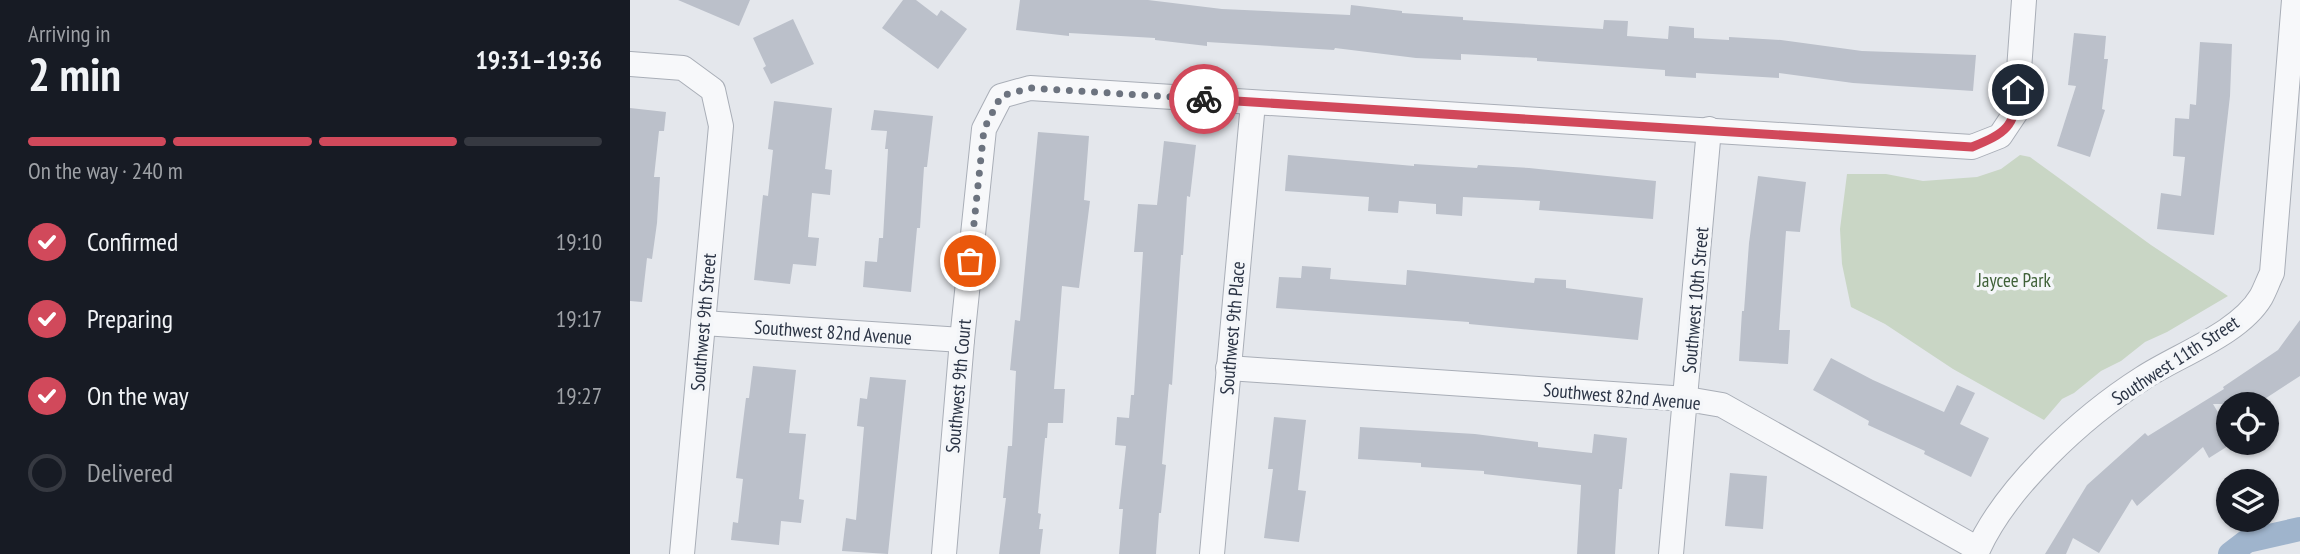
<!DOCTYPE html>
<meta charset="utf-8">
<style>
:root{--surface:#171b24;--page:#242831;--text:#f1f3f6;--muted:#9ea1a6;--line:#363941;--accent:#d1495b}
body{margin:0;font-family:"PT Sans Narrow",sans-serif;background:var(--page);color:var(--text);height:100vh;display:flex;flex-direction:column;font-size:26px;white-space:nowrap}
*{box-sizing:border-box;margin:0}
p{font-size:23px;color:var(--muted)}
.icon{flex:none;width:38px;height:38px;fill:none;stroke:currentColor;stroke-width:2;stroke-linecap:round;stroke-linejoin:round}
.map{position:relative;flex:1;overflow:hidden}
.drawer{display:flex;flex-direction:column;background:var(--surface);width:630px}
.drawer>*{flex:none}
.fabs{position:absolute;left:1586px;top:392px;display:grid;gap:14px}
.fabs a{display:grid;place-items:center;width:63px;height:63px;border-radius:50%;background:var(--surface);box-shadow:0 2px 5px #0004;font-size:35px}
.pin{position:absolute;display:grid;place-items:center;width:60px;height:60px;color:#fff;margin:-30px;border:4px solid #fff;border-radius:50%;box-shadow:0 2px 7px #0007}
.courier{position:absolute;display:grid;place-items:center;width:70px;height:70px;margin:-35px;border:5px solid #d1495b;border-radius:50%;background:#fff;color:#222;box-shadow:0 2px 9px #0007}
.overview em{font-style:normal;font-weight:800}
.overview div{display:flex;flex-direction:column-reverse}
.overview{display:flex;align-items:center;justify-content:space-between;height:119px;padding:0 28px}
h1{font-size:46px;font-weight:800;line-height:52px}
.bar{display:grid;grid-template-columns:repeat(4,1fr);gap:10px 7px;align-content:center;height:84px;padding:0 28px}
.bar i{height:9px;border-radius:5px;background:var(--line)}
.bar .current{background:var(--accent)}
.bar p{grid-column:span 4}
ol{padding:0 28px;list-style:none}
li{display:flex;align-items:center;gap:21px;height:77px}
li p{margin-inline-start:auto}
li .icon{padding:7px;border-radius:50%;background:var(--accent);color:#fff;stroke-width:4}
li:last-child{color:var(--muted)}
li i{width:38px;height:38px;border:4px solid var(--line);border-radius:50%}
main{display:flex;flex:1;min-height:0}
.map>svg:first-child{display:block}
</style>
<main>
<section class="drawer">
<div class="overview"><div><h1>2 min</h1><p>Arriving in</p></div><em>19:31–19:36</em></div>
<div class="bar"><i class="current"></i><i class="current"></i><i class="current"></i><i></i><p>On the way · 240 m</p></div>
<ol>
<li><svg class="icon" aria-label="check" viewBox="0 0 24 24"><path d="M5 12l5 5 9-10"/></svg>Confirmed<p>19:10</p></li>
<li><svg class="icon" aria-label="check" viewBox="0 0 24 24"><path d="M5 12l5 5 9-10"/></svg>Preparing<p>19:17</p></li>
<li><svg class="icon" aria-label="check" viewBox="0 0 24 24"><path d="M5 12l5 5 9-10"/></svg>On the way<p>19:27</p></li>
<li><i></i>Delivered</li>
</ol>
</section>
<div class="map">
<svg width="1670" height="554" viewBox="0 0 1670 554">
<rect width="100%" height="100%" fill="#e4e7ec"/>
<path fill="#c9d6c5" d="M 1390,155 L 1400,157 L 1521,245 L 1598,296 L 1537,332 L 1515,342 L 1491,361 L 1471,371 L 1444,393 L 1432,399 L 1414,420 L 1323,369 L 1255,324 L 1221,307 L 1212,264 L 1210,229 L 1217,174 L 1256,174 L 1293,181 L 1347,177 L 1371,169 Z"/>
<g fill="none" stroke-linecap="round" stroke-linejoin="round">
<path stroke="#9fb4cc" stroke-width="24" d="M 1600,554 L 1617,541 L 1670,529"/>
</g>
<g fill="#bbc0ca">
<path d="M 48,0 L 120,0 L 109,26 Z"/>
<path d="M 273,0 L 286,0 L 307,16 L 311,10 L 337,29 L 308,69 L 252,28 Z"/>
<path d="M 390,0 L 518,0 L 592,9 L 720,15 L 721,5 L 772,11 L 772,13 L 833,17 L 833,20 L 973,29 L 974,20 L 998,21 L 997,36 L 1038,39 L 1039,26 L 1064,28 L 1064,38 L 1099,40 L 1099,37 L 1151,40 L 1232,51 L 1346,55 L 1343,91 L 1223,83 L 1149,73 L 1149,78 L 1066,73 L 1066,78 L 1035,76 L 1035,70 L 907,61 L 907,58 L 831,54 L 831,60 L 786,58 L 705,48 L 704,50 L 577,42 L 577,46 L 525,40 L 525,38 L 439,33 L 439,36 L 386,30 Z"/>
<path d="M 163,19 L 184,64 L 141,84 L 133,68 L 136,66 L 123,38 Z"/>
<path d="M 1444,33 L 1476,36 L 1474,59 L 1478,59 L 1472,109 L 1475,110 L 1460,157 L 1427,146 L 1446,86 L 1438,85 Z"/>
<path d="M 1570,42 L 1602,44 L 1600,96 L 1584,235 L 1527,229 L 1531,193 L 1551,196 L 1555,157 L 1543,156 L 1545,118 L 1559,119 L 1560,104 L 1566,105 Z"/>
<path d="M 144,101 L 202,108 L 195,169 L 202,170 L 200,195 L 182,193 L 178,237 L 189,238 L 186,266 L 163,264 L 160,284 L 124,280 L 133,195 L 138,196 L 143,150 L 138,149 Z"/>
<path d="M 0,108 L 36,112 L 34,131 L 29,131 L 24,177 L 30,177 L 27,223 L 22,259 L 17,258 L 12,302 L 0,301 Z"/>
<path d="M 244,110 L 303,116 L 297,167 L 294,167 L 290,228 L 287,228 L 281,292 L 233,287 L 235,261 L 247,262 L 249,238 L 253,238 L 258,149 L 255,149 L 257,131 L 241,130 Z"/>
<path d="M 408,132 L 459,136 L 454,200 L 460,201 L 449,288 L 432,286 L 424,389 L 435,389 L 433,423 L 418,423 L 417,438 L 415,438 L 408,513 L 411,514 L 409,529 L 413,529 L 410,554 L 369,554 L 376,498 L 373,498 L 378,446 L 382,446 L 386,371 L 380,370 L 385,320 L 390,321 Z"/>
<path d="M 534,141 L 566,145 L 560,197 L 557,196 L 553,255 L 551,255 L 542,385 L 539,384 L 532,464 L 536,465 L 531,513 L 529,513 L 526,554 L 489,554 L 493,509 L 489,509 L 496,446 L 485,445 L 487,417 L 499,418 L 501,395 L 504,395 L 513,252 L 504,252 L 508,204 L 527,205 Z"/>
<path d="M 658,155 L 784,166 L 784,164 L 847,168 L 848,165 L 899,168 L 1026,181 L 1023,219 L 909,210 L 910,201 L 833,197 L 832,216 L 806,214 L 806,204 L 769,201 L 768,213 L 738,211 L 739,197 L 655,191 Z"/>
<path d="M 1128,176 L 1176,182 L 1170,232 L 1156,231 L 1149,330 L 1160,330 L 1158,364 L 1109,361 L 1112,311 L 1114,311 L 1119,243 Z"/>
<path d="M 672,266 L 701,268 L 700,279 L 776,285 L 777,270 L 904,283 L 905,278 L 936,280 L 936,288 L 1013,298 L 1008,340 L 839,324 L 839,322 L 646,308 L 649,277 L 671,278 Z"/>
<path d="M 1670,320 L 1670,376 L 1627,404 L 1583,404 L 1598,429 L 1598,446 L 1579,458 L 1573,447 L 1507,506 L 1502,499 L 1469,553 L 1443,538 L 1436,554 L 1415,554 L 1457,485 L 1515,433 L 1518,436 L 1594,389 L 1593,387 L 1648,350 Z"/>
<path d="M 1201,358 L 1243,380 L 1314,412 L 1327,385 L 1345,393 L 1330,424 L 1359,438 L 1341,477 L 1294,454 L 1295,451 L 1238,425 L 1239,421 L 1183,390 Z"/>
<path d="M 123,366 L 166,370 L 159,433 L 176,434 L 169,499 L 174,500 L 171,523 L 151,521 L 149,545 L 101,540 L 103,522 L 108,523 L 113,479 L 106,478 L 116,398 L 119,398 Z"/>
<path d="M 240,377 L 276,380 L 258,554 L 212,551 L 216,518 L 226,520 L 234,427 L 227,426 L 230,398 L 237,399 Z"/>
<path d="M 644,417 L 676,420 L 668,490 L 676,491 L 669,542 L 634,538 L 643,469 L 638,469 Z"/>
<path d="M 730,427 L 845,434 L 908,442 L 908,447 L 962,453 L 964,434 L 997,438 L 992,489 L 989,489 L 985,554 L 947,554 L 951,485 L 854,474 L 854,471 L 791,467 L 791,463 L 728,459 Z"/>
<path d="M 1100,473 L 1137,476 L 1133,529 L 1095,526 Z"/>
</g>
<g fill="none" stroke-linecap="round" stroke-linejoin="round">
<defs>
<g id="minor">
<path d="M 0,64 L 53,68 L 83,90 L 91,126 L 52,554"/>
<path d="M 73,323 L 332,340"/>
<path d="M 598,368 L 1057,399 L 1092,405 L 1348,549"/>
<path d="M 314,554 L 332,340 L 354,129 L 371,96 L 400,88 L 1342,147 L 1370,136 L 1386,112 L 1394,0"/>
<path d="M 582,554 L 623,103"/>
<path d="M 1041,554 L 1079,129"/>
<path d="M 1346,554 C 1374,488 1453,416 1513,378 C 1548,355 1609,334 1631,297 C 1635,290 1638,281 1642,273 L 1664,0"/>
</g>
</defs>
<use href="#minor" stroke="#a9aeb7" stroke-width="26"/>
<use href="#minor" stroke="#f7f8fa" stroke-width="24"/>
</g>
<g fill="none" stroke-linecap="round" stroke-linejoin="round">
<path stroke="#6c737f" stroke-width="7" stroke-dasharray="0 12.6" d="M 340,261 L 354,129 L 371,96 L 400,88 L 574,99"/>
<path stroke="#d1495b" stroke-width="9" d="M 574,99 L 1342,147 C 1376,133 1385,127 1388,90"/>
</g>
<g text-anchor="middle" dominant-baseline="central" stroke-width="7" stroke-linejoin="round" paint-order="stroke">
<g font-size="19" fill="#3f6138" stroke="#f4f6f9">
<text x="1384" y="280">Jaycee Park</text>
</g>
<g font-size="19" fill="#2b3445" stroke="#f4f6f9">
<text transform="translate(1065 300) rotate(-85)">Southwest 10th Street</text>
<text transform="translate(73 322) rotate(-85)">Southwest 9th Street</text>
<text transform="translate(602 328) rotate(-85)">Southwest 9th Place</text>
<text transform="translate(203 332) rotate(4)">Southwest 82nd Avenue</text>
<text transform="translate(1545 360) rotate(-33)">Southwest 11th Street</text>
<text transform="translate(328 386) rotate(-85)">Southwest 9th Court</text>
<text transform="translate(992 396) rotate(5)">Southwest 82nd Avenue</text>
</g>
</g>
</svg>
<div class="fabs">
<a><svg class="icon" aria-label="locate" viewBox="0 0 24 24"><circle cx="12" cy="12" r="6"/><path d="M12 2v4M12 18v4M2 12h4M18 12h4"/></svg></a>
<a><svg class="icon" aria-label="layers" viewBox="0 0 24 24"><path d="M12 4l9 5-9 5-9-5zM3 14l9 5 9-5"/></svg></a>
</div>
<div class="pin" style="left:340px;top:261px;background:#ea580c"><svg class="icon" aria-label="bag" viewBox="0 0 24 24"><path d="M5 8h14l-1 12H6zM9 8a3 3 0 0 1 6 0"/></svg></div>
<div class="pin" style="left:1388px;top:90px;background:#1f2937"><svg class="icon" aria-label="home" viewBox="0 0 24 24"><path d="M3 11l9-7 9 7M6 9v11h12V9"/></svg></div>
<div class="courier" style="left:574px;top:99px"><svg class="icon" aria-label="bike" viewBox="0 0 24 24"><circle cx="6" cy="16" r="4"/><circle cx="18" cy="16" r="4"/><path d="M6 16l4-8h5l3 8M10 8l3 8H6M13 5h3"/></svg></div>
</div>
</main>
